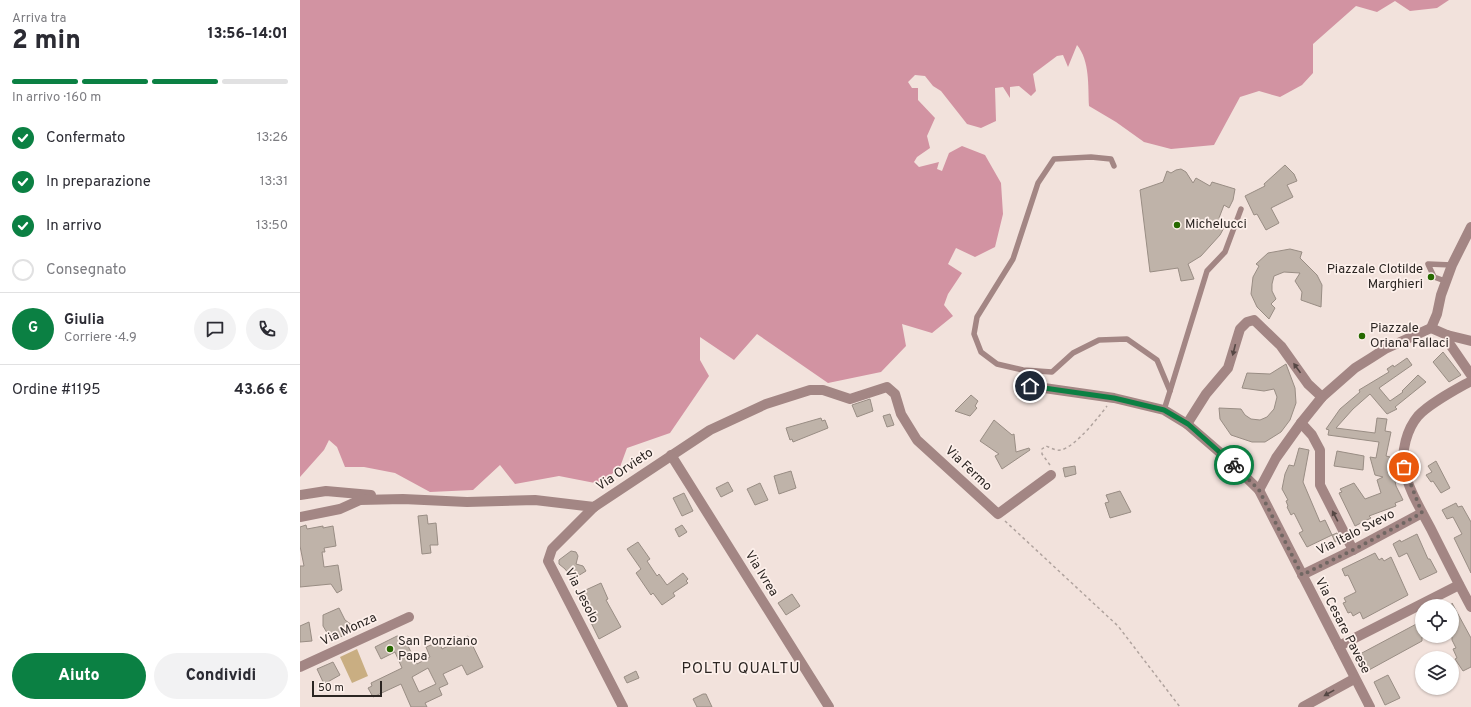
<!DOCTYPE html>
<html lang="it">
<meta charset="utf-8">
<style>
:root{--surface:#fff;--page:#f2f2f3;--text:#2b2b33;--muted:#7c7c81;--line:#e1e1e2;--accent:#0b8043}
body{margin:0;font-family:Overpass,sans-serif;background:var(--page);color:var(--text);height:100vh;display:flex;flex-direction:column;font-size:15px;white-space:nowrap}
*{box-sizing:border-box;margin:0}
p{font-size:13px;color:var(--muted)}
.icon{flex:none;width:22px;height:22px;fill:none;stroke:currentColor;stroke-width:2;stroke-linecap:round;stroke-linejoin:round}
.map{position:relative;flex:1;overflow:hidden}
.sheet{display:flex;flex-direction:column;background:var(--surface);width:300px}
.sheet>*{flex:none}
.tools{position:absolute;left:1115px;top:599px;display:grid;gap:8px}
.tools a{display:grid;place-items:center;width:44px;height:44px;border-radius:50%;background:var(--surface);box-shadow:0 1px 3px #0004;font-size:20px}
.scale{position:absolute;left:12px;bottom:10px;width:70px;box-sizing:border-box;padding-left:4px;border:2px solid #2b2522;border-top:0;font-size:11px;line-height:14px;white-space:nowrap;color:#2b2522;-webkit-text-stroke:3px #fdf0eb;paint-order:stroke}
.pin{position:absolute;display:grid;place-items:center;width:34px;height:34px;color:#fff;margin:-17px;border:2px solid #fff;border-radius:50%;box-shadow:0 1px 4px #0007}
.courier{position:absolute;display:grid;place-items:center;width:40px;height:40px;margin:-20px;border:3px solid #0b8043;border-radius:50%;background:#fff;color:#222;box-shadow:0 1px 5px #0007}
.overview em{font-style:normal;font-weight:800}
.overview div{display:flex;flex-direction:column-reverse}
.overview{display:flex;align-items:center;justify-content:space-between;height:68px;padding:0 12px}
h1{font-size:26px;font-weight:800;line-height:30px}
.bar{display:grid;grid-template-columns:repeat(4,1fr);gap:6px 4px;align-content:center;height:48px;padding:0 12px}
.bar i{height:5px;border-radius:3px;background:var(--line)}
.bar .selected{background:var(--accent)}
.bar p{grid-column:span 4}
.line{display:flex;align-items:center;gap:10px;padding:0 12px;border-top:1px solid var(--line)}
.line div{flex:1}
.round{display:grid;place-items:center;flex:none;width:42px;height:42px;border-radius:21px;background:var(--page)}
ol{padding:0 12px;list-style:none}
li{display:flex;align-items:center;gap:12px;height:44px}
li p{margin-inline-start:auto}
li .icon{padding:4px;border-radius:50%;background:var(--accent);color:#fff;stroke-width:4}
li:last-child{color:var(--muted)}
li i{width:22px;height:22px;border:2px solid var(--line);border-radius:50%}
.primary-button{display:flex;gap:8px;margin-top:auto;padding:8px 12px}
.primary-button a{flex:1;height:46px;border-radius:24px;background:var(--accent);color:#fff;font-size:16px;font-weight:800;line-height:46px;text-align:center}
.primary-button a+a{background:var(--page);color:var(--text)}
main{display:flex;flex:1;min-height:0}
.map>svg:first-child{display:block}
</style>
<main>
<section class="sheet">
<div class="overview"><div><h1>2 min</h1><p>Arriva tra</p></div><em>13:56–14:01</em></div>
<div class="bar"><i class="selected"></i><i class="selected"></i><i class="selected"></i><i></i><p>In arrivo · 160 m</p></div>
<ol>
<li><svg class="icon" aria-label="check" viewBox="0 0 24 24"><path d="M5 12l5 5 9-10"/></svg>Confermato<p>13:26</p></li>
<li><svg class="icon" aria-label="check" viewBox="0 0 24 24"><path d="M5 12l5 5 9-10"/></svg>In preparazione<p>13:31</p></li>
<li><svg class="icon" aria-label="check" viewBox="0 0 24 24"><path d="M5 12l5 5 9-10"/></svg>In arrivo<p>13:50</p></li>
<li><i></i>Consegnato</li>
</ol>
<div class="line" style="height:72px"><b class="round" style="background:var(--accent);color:#fff">G</b><div><b>Giulia</b><p>Corriere · 4.9</p></div><a class="round"><svg class="icon" aria-label="chat" viewBox="0 0 24 24"><path d="M4 5h16v11H9l-5 4z"/></svg></a><a class="round"><svg class="icon" aria-label="phone" viewBox="0 0 24 24"><path d="M5 4h4l2 5-3 2q2 4 5 5l2-3 5 2v4C11 20 4 13 5 4z"/></svg></a></div>
<div class="line" style="height:52px"><div>Ordine #1195</div><b>43.66 €</b></div>
<div class="primary-button"><a>Aiuto</a><a>Condividi</a></div>
</section>
<div class="map">
<svg width="1171" height="707" viewBox="0 0 1171 707">
<rect width="100%" height="100%" fill="#f2e2dc"/>
<path fill="#c9ae82" d="M 57,649 L 68,676 L 52,683 L 40,657 Z"/>
<path fill="#d293a2" d="M 0,0 L 1149,0 L 1137,8 L 1110,11 L 1095,1 L 1077,12 L 1056,6 L 1013,44 L 1013,73 L 1002,85 L 980,97 L 959,91 L 940,97 L 914,145 L 871,149 L 844,142 L 816,122 L 789,106 C 788,86 790,61 777,45 L 768,67 L 763,55 L 757,56 L 733,74 L 736,91 L 731,96 L 719,86 L 710,87 L 710,98 L 703,87 L 695,88 L 696,121 L 681,128 L 667,124 L 641,91 L 633,86 L 625,76 L 615,75 L 608,82 L 612,88 L 618,88 L 618,100 L 635,118 L 627,136 L 630,148 L 617,157 L 614,162 L 619,167 L 639,162 L 637,169 L 642,171 L 649,153 L 662,146 L 685,155 L 701,183 L 703,214 L 695,247 L 675,257 L 656,248 L 648,264 L 662,273 L 648,294 L 644,305 L 653,316 L 632,333 L 602,324 L 606,346 L 581,372 L 528,383 L 457,334 L 434,360 L 400,337 L 400,360 L 409,376 L 370,433 L 327,448 L 320,467 L 300,484 L 259,476 L 215,484 L 200,465 L 173,490 L 130,492 L 95,473 L 64,467 L 45,467 L 37,447 L 29,440 L 24,450 L 0,477 Z"/>
<g fill="#bfb3a9" stroke="#998d84" fill-rule="evenodd">
<path d="M 985,165 L 994,174 L 997,181 L 987,185 L 993,197 L 971,208 L 979,223 L 966,230 L 957,214 L 954,215 L 945,196 L 965,186 L 964,184 Z"/>
<path d="M 881,169 L 886,172 L 893,183 L 896,178 L 910,186 L 912,182 L 935,189 L 933,200 L 929,208 L 924,205 L 919,218 L 927,222 L 920,235 L 901,256 L 888,264 L 894,279 L 881,281 L 878,268 L 850,272 L 840,190 L 863,182 L 867,171 L 871,173 L 876,170 Z"/>
<path d="M 990,249 L 1002,252 L 1000,258 L 1017,275 L 1022,285 L 1021,307 L 1001,300 L 1002,292 L 995,281 L 1000,273 L 984,272 L 974,276 L 972,284 L 972,291 L 976,299 L 971,304 L 975,308 L 969,319 L 957,307 L 951,294 L 953,277 L 959,266 L 956,264 L 968,253 Z"/>
<path d="M 1143,352 L 1161,375 L 1149,382 L 1133,362 Z"/>
<path d="M 1107,358 L 1112,365 L 1079,388 L 1090,401 L 1103,392 L 1102,391 L 1118,375 L 1126,382 L 1095,407 L 1097,409 L 1087,414 L 1070,394 L 1053,409 L 1036,428 L 1075,433 L 1077,418 L 1087,419 L 1085,431 L 1091,432 L 1086,456 L 1090,457 L 1096,486 L 1103,500 L 1095,503 L 1096,506 L 1069,516 L 1071,518 L 1055,526 L 1039,493 L 1042,492 L 1040,489 L 1054,483 L 1065,499 L 1081,493 L 1077,480 L 1083,477 L 1075,475 L 1070,457 L 1076,458 L 1079,442 L 1028,435 L 1029,430 L 1026,429 L 1040,409 L 1060,392 L 1059,390 L 1089,372 L 1087,369 L 1093,365 L 1094,367 Z"/>
<path d="M 986,364 L 995,388 L 996,403 L 990,420 L 981,432 L 965,442 L 952,442 L 931,435 L 920,419 L 919,408 L 941,409 L 945,415 L 951,419 L 960,420 L 967,417 L 974,409 L 977,397 L 974,389 L 964,391 L 942,388 L 947,373 L 970,374 Z"/>
<path d="M 671,395 L 678,401 L 675,406 L 677,408 L 670,416 L 655,411 Z"/>
<path d="M 570,399 L 573,411 L 557,417 L 552,405 Z"/>
<path d="M 590,414 L 594,425 L 587,427 L 583,416 Z"/>
<path d="M 521,418 L 522,421 L 525,420 L 528,428 L 493,442 L 492,439 L 490,440 L 486,428 Z"/>
<path d="M 694,420 L 712,435 L 714,434 L 716,452 L 729,448 L 730,450 L 702,469 L 695,456 L 699,454 L 680,441 Z"/>
<path d="M 999,448 L 1009,450 L 1003,482 L 1020,522 L 1025,520 L 1032,535 L 1037,533 L 1040,540 L 1035,542 L 1032,535 L 1007,547 L 999,533 L 1003,531 L 994,513 L 991,515 L 987,507 L 988,506 L 986,501 L 988,500 L 982,489 L 985,474 L 989,465 L 994,466 Z"/>
<path d="M 1037,451 L 1064,456 L 1063,470 L 1034,466 Z"/>
<path d="M 1136,461 L 1150,488 L 1141,493 L 1133,481 L 1131,482 L 1126,475 L 1132,472 L 1128,466 Z"/>
<path d="M 775,466 L 776,474 L 765,477 L 763,468 Z"/>
<path d="M 491,471 L 496,488 L 479,494 L 474,476 Z"/>
<path d="M 428,482 L 433,491 L 421,497 L 416,488 Z"/>
<path d="M 460,483 L 468,500 L 455,505 L 447,489 Z"/>
<path d="M 820,491 L 831,512 L 810,518 L 805,503 L 809,502 L 806,495 Z"/>
<path d="M 384,493 L 393,511 L 382,516 L 373,498 Z"/>
<path d="M 1156,503 L 1158,507 L 1162,506 L 1171,522 L 1171,573 L 1154,538 L 1162,534 L 1153,517 L 1147,519 L 1142,510 Z"/>
<path d="M 127,515 L 128,524 L 136,523 L 138,545 L 130,545 L 131,553 L 122,554 L 118,516 Z"/>
<path d="M 6,525 L 7,529 L 23,526 L 23,528 L 33,526 L 36,546 L 24,548 L 25,552 L 22,552 L 24,567 L 38,565 L 42,590 L 37,593 L 31,584 L 0,587 L 0,566 L 4,566 L 0,546 L 0,527 Z"/>
<path d="M 382,525 L 387,532 L 379,537 L 375,529 Z"/>
<path d="M 1117,534 L 1128,559 L 1130,559 L 1137,572 L 1120,580 L 1107,553 L 1099,557 L 1093,544 L 1100,540 L 1101,542 Z"/>
<path d="M 338,542 L 350,559 L 347,561 L 357,576 L 359,574 L 367,585 L 383,573 L 388,579 L 386,581 L 388,583 L 373,593 L 375,596 L 362,605 L 353,593 L 351,595 L 336,573 L 341,569 L 327,549 Z"/>
<path d="M 271,551 L 276,552 L 278,556 L 276,564 L 283,566 L 286,571 L 273,579 L 265,569 L 259,564 L 259,560 Z"/>
<path d="M 1075,553 L 1079,560 L 1082,558 L 1084,561 L 1091,557 L 1108,595 L 1063,619 L 1060,612 L 1053,616 L 1051,612 L 1048,613 L 1043,603 L 1046,602 L 1044,598 L 1056,592 L 1048,575 L 1045,576 L 1042,569 Z"/>
<path d="M 301,583 L 308,599 L 306,600 L 321,627 L 299,639 L 277,594 Z"/>
<path d="M 492,594 L 500,606 L 486,615 L 478,603 Z"/>
<path d="M 1152,603 L 1171,638 L 1171,667 L 1163,671 L 1155,659 L 1157,658 L 1153,649 L 1156,648 L 1152,640 Z"/>
<path d="M 39,608 L 45,620 L 52,625 L 51,632 L 32,641 L 23,626 L 23,615 Z"/>
<path d="M 1122,621 L 1122,641 L 1069,670 L 1060,654 Z"/>
<path d="M 9,622 L 12,641 L 0,642 L 0,626 Z"/>
<path d="M 97,636 L 104,638 L 117,664 L 130,657 L 126,647 L 139,642 L 142,649 L 168,636 L 183,667 L 167,675 L 162,665 L 143,674 L 148,684 L 139,688 L 142,695 L 125,703 L 127,707 L 111,707 L 101,684 L 73,697 L 68,688 L 72,686 L 71,683 L 102,668 L 95,652 L 81,659 L 75,647 ZM 128,668 L 136,684 L 119,692 L 112,677 Z"/>
<path d="M 33,662 L 40,675 L 24,684 L 17,669 Z"/>
<path d="M 336,671 L 339,678 L 327,683 L 324,677 Z"/>
<path d="M 1088,675 L 1100,698 L 1085,705 L 1074,682 Z"/>
<path d="M 403,694 L 406,694 L 412,707 L 397,707 L 393,699 Z"/>
</g>
<g fill="none" stroke-linecap="round" stroke-linejoin="round">
<g stroke="#b0a39e" stroke-width="1.5" stroke-dasharray="3 3" stroke-linecap="butt">
<path d="M 750,465 L 742,454 L 742,449 L 746,446 C 751,448 756,451 761,450 C 775,447 798,418 807,406"/>
<path d="M 705,521 L 818,626 L 880,707"/>
</g>
<g stroke="#a38684" stroke-width="5.5">
<path d="M 814,166 L 811,159 L 791,157 L 754,159 L 738,183 L 713,259 L 677,317 L 674,334 L 681,352 L 697,364 L 723,370 L 752,372 L 773,353 L 799,340 L 827,339 L 857,360 L 870,391 L 864,410"/>
<path d="M 1145,281 L 1134,277 L 1128,264 L 1152,265"/>
<path d="M 870,391 L 907,271 L 925,252 L 941,209"/>
</g>
<g stroke="#a38684" stroke-width="10">
<path d="M 1131,328 L 1147,335 L 1171,341"/>
<path d="M 1147,335 L 1147,340 L 1171,375"/>
<path d="M 1171,381 C 1155,390 1130,403 1118,416 C 1107,429 1101,451 1104,468 C 1108,489 1121,510 1131,529 C 1144,555 1157,581 1171,607"/>
<path d="M 730,386 L 814,398 L 864,410 L 887,424 L 924,456 L 959,490 L 1070,707"/>
<path d="M 1001,423 L 1012,435 L 1020,450 L 1020,485 L 1053,550"/>
<path d="M 887,424 L 906,394 L 928,368 L 940,329 L 947,322 L 954,320 L 981,346 L 1008,384 L 1022,397"/>
<path d="M 371,455 L 529,707"/>
<path d="M 959,490 L 976,458 L 1001,423 L 1022,397 L 1055,368 L 1071,358 L 1085,349 L 1131,328 L 1137,314 L 1141,295 L 1152,265 L 1171,227"/>
<path d="M 0,495 L 26,491 L 71,495"/>
<path d="M 294,507 L 252,549 L 248,561 L 323,707"/>
<path d="M 0,517 L 40,509 L 60,500 L 103,499 L 167,502 L 235,500 L 294,507 L 410,430 L 466,404 L 510,390 L 523,390 L 550,399 L 587,387 L 595,394 L 601,414 L 617,440 L 698,514 L 751,475"/>
<path d="M 1002,575 L 1053,550 L 1122,513"/>
<path d="M 1039,646 L 1159,585"/>
<path d="M 0,667 L 109,617"/>
<path d="M 1003,707 L 1054,679"/>
</g>
</g>
<defs><path id="oneway-solid" d="M-6-.8H1V-3.2L6.5 0L1 3.2V.8H-6Z"/></defs>
<g fill="#554744">
<use href="#oneway-solid" transform="translate(934 350) rotate(104)"/>
<use href="#oneway-solid" transform="translate(997 368) rotate(-126)"/>
<use href="#oneway-solid" transform="translate(1035 516) rotate(-118)"/>
<use href="#oneway-solid" transform="translate(1029 693) rotate(151)"/>
</g>
<g fill="none" stroke-linecap="round" stroke-linejoin="round">
<path stroke="#716763" stroke-width="4" stroke-dasharray="0 7.2" d="M 934,465 L 959,490 L 1002,575 L 1053,550 L 1122,513 L 1104,467"/>
<path stroke="#0b8043" stroke-width="5" d="M 730,386 L 814,398 L 864,410 L 888,424 L 934,465"/>
</g>
<g fill="#266900" stroke="#fdf0eb" stroke-width="1.5">
<circle cx="877" cy="225" r="4"/>
<circle cx="1131" cy="277" r="4"/>
<circle cx="1062" cy="336" r="4"/>
<circle cx="90" cy="649" r="4"/>
</g>
<g text-anchor="middle" dominant-baseline="central" stroke-width="3.5" stroke-linejoin="round" paint-order="stroke">
<g font-size="13" fill="#2b2522" stroke="#fdf0eb" text-anchor="start">
<text x="885" y="225">Michelucci</text>
<text x="1123" y="270" text-anchor="end">Piazzale Clotilde<tspan x="1123" dy="15">Marghieri</tspan></text>
<text x="1070" y="329">Piazzale<tspan x="1070" dy="15">Oriana Fallaci</tspan></text>
<text x="98" y="642">San Ponziano<tspan x="98" dy="15">Papa</tspan></text>
</g>
<g font-size="13" fill="#2b2522" stroke="#fdf0eb">
<text transform="translate(668 469) rotate(43)">Via Fermo</text>
<text transform="translate(325 470) rotate(-34)">Via Orvieto</text>
<text transform="translate(1056 533) rotate(-27)">Via Italo Svevo</text>
<text transform="translate(461 574) rotate(58)">Via Ivrea</text>
<text transform="translate(281 596) rotate(63)">Via Jesolo</text>
<text transform="translate(1042 626) rotate(63)">Via Cesare Pavese</text>
<text transform="translate(49 630) rotate(-25)">Via Monza</text>
</g>
<g font-size="15" letter-spacing="1" fill="#2b2522" stroke="#fdf0eb">
<text x="441" y="669">POLTU QUALTU</text>
</g>
</g>
</svg>
<div class="tools">
<a><svg class="icon" aria-label="locate" viewBox="0 0 24 24"><circle cx="12" cy="12" r="6"/><path d="M12 2v4M12 18v4M2 12h4M18 12h4"/></svg></a>
<a><svg class="icon" aria-label="layers" viewBox="0 0 24 24"><path d="M12 4l9 5-9 5-9-5zM3 14l9 5 9-5"/></svg></a>
</div>
<div class="scale">50 m</div>
<div class="pin" style="left:1104px;top:467px;background:#ea580c"><svg class="icon" aria-label="bag" viewBox="0 0 24 24"><path d="M5 8h14l-1 12H6zM9 8a3 3 0 0 1 6 0"/></svg></div>
<div class="pin" style="left:730px;top:386px;background:#1f2937"><svg class="icon" aria-label="home" viewBox="0 0 24 24"><path d="M3 11l9-7 9 7M6 9v11h12V9"/></svg></div>
<div class="courier" style="left:934px;top:465px"><svg class="icon" aria-label="bike" viewBox="0 0 24 24"><circle cx="6" cy="16" r="4"/><circle cx="18" cy="16" r="4"/><path d="M6 16l4-8h5l3 8M10 8l3 8H6M13 5h3"/></svg></div>
</div>
</main>
